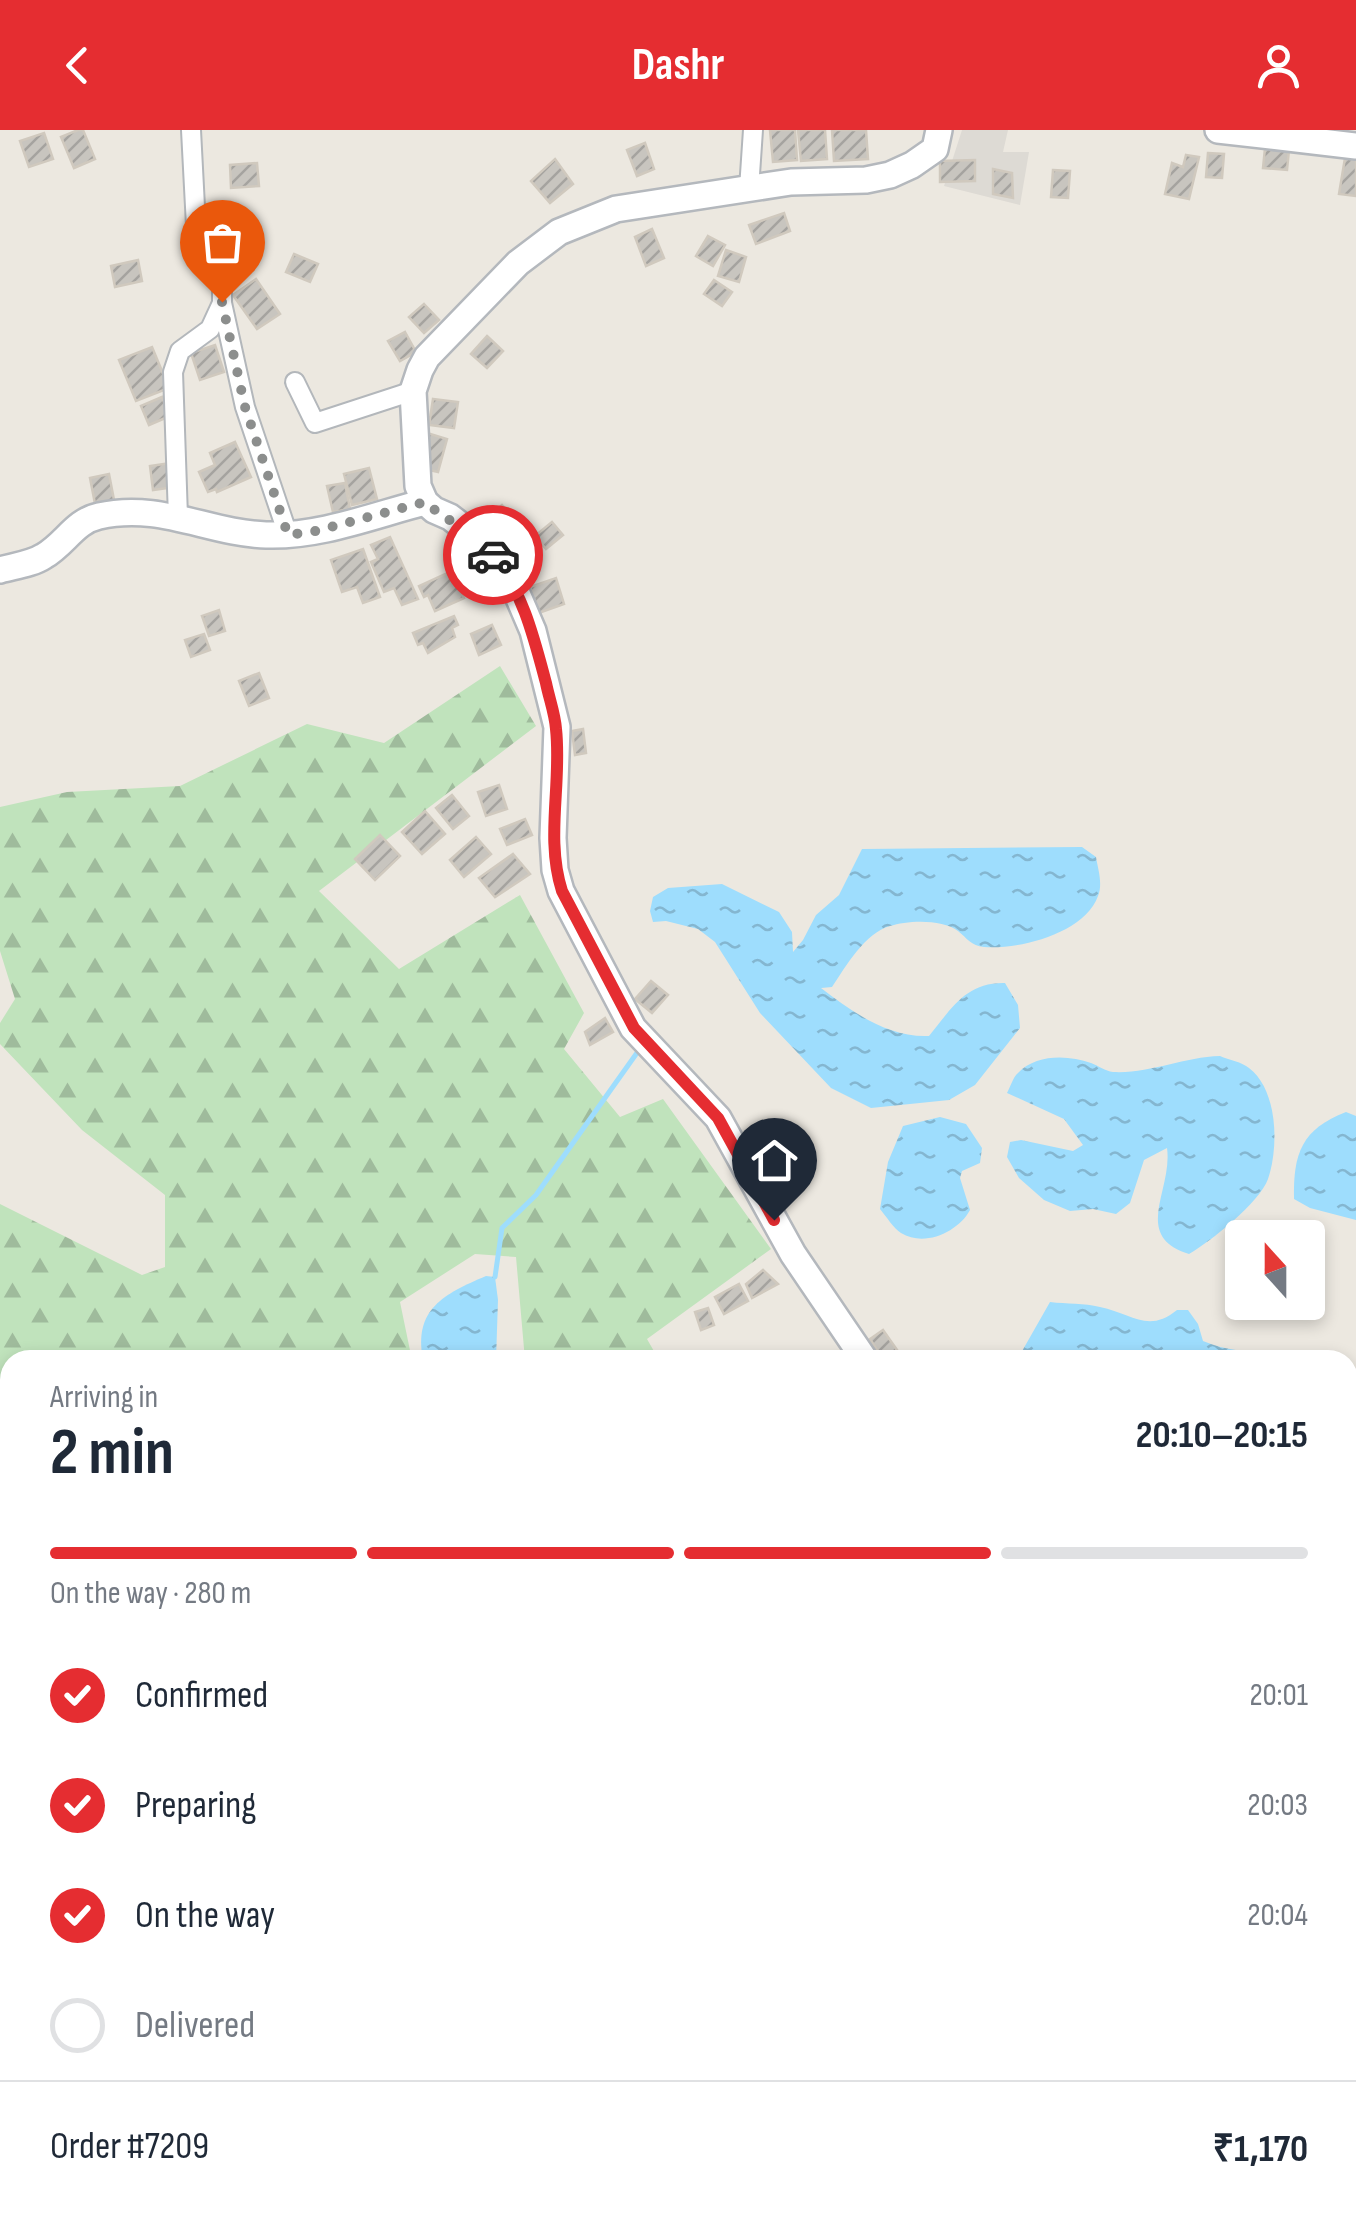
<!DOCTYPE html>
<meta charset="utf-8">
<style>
:root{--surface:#fff;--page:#f2f2f3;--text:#1f2937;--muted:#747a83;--line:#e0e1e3;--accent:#e52d31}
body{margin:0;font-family:"Sofia Sans Condensed",sans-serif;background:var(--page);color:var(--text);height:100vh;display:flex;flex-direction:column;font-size:38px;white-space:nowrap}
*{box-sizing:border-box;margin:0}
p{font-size:32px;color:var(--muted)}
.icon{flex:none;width:55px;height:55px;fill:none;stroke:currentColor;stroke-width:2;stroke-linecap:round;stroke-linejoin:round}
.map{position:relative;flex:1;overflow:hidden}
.panel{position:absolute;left:0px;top:1220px;width:1358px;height:882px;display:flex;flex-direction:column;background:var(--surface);border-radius:30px 30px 0 0;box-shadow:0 5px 15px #0003}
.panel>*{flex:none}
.needle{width:65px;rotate:339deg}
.controls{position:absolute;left:1225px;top:1090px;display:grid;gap:20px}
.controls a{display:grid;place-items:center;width:100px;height:100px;border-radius:10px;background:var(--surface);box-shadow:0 5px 15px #0003;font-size:50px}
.pin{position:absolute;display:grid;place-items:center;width:85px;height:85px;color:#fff;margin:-102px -42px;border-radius:50% 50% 50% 0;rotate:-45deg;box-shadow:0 0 10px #0007}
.pin .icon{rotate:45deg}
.courier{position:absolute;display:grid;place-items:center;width:100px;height:100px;margin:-50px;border:8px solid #e52d31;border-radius:50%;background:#fff;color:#222;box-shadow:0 2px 12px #0007}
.head em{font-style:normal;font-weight:700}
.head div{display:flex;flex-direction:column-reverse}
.head{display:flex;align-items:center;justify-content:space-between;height:170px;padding:0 50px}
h1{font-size:65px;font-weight:700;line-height:75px}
.bar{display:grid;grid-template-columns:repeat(4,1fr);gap:15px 10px;align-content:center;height:120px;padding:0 50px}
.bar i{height:12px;border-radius:8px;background:var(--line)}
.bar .on{background:var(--accent)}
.bar p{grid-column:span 4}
.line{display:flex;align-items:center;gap:25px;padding:0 50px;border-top:2px solid var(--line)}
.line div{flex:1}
ol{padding:0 50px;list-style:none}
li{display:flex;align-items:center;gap:30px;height:110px}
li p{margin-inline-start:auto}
li .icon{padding:10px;border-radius:50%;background:var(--accent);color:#fff;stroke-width:4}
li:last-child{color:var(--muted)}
li i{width:55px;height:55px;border:5px solid var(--line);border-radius:50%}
header{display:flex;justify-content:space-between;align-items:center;height:130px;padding:0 50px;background:var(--accent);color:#fff;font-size:45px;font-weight:700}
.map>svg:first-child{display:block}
</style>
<header><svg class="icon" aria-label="back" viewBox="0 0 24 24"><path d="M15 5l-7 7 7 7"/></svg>Dashr<svg class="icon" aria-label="person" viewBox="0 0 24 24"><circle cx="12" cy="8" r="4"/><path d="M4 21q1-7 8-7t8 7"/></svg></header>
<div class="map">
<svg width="1356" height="2101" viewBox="0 0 1356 2101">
<defs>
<pattern id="forest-firs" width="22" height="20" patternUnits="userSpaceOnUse" patternTransform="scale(2.5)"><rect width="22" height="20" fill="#c0e3bc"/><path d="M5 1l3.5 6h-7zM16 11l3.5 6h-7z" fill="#9fbb9c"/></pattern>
<pattern id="water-ripples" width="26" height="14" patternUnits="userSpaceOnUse" patternTransform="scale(2.5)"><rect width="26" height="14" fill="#9eddfd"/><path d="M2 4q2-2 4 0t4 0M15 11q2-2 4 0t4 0" fill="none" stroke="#84b6d0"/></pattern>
<pattern id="building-hatch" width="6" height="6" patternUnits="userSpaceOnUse" patternTransform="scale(2.5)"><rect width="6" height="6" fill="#c8c5bf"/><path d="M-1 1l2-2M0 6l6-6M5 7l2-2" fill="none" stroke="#a5a39f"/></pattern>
</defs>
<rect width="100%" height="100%" fill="#ece8e0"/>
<path fill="#dddad4" d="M 962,0 L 1008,0 L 1003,22 L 1029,22 L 1020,75 L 944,56 Z"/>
<path fill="url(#forest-firs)" d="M 500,536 L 536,596 L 319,761 L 399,839 L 520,765 L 584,883 L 564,919 L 620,987 L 663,969 L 771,1119 L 647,1209 L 659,1230 L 525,1230 L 516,1127 L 475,1124 L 400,1172 L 412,1230 L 10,1230 L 10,1263 L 0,1258 L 0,1074 L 142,1145 L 165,1137 L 165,1065 L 82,1000 L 0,914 L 0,893 L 15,869 L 0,821 L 0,677 L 67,662 L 180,656 L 307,594 L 384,613 Z"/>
<g fill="url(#water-ripples)">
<path d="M 1082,717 L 1096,727 C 1098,739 1103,754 1098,766 C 1085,803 1019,820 984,817 C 971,816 967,808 958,801 C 943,789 908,790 890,796 C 865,803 846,836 832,857 L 821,858 C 851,881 888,908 929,906 C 952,878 966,852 1005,853 L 1018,875 L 1020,898 L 975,955 L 949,970 L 871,978 L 831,958 L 760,883 L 715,812 L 698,799 L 666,791 L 653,792 L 650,781 L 653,767 L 668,758 L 722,754 L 779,782 L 792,802 L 793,822 L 803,810 L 816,785 L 839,765 L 862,719 Z"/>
<path d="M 1220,926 C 1229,930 1242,932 1249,938 C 1278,960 1279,1017 1268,1049 C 1260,1072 1210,1112 1189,1124 C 1131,1106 1173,1060 1167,1018 L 1144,1030 L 1130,1073 L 1116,1084 L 1093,1079 L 1070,1081 L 1044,1070 L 1019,1048 L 1007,1027 L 1010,1012 L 1021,1010 L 1073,1021 L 1083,1015 L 1064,989 L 1007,963 C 1010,958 1013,947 1018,943 C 1036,924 1068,925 1091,933 C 1099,936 1105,941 1113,942 C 1149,944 1183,927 1220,926 Z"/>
<path d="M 1346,982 L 1356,986 L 1356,1090 L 1310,1078 L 1294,1069 C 1293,1023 1302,999 1346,982 Z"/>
<path d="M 940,987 L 966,994 L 982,1018 L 980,1033 L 962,1041 L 960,1048 L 970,1080 C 959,1101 925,1118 901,1103 C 894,1099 886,1086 880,1079 L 888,1032 L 903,996 Z"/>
<path d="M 486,1146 L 495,1147 L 498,1170 L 496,1230 L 423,1230 C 413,1179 444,1164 486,1146 Z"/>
<path d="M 1050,1172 C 1067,1174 1084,1173 1100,1177 C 1131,1183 1148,1204 1177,1180 L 1188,1180 L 1198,1194 L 1203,1211 C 1230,1223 1256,1220 1284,1230 L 1017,1230 Z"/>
</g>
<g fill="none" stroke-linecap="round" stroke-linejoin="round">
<path stroke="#9eddfd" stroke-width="5" d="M 495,1147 L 502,1098 L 536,1065 L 639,920"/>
</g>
<g fill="url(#building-hatch)" stroke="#d0c9be" stroke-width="2.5">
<path d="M 78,0 L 83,0 L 95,29 L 74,38 L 61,7 Z"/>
<path d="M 770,0 L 795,0 L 797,30 L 773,32 Z"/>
<path d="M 798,0 L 825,0 L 827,29 L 801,31 Z"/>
<path d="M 832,0 L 866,0 L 868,29 L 834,31 Z"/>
<path d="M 44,3 L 53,29 L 29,37 L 20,11 Z"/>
<path d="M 645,13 L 654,39 L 637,46 L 627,20 Z"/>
<path d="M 1265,18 L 1289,20 L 1287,40 L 1263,38 Z"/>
<path d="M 1208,23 L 1224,24 L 1222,48 L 1206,47 Z"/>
<path d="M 1186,25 L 1199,27 L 1189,69 L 1165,64 L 1172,33 L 1183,37 Z"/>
<path d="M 1345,28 L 1356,30 L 1356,66 L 1339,64 Z"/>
<path d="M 555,29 L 573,54 L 550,73 L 531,51 Z"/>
<path d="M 975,30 L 975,51 L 940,52 L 940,31 Z"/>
<path d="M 257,33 L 259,56 L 231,58 L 230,35 Z"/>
<path d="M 993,39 L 1012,43 L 1013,68 L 993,64 Z"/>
<path d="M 1053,40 L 1070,41 L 1068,68 L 1051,67 Z"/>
<path d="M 784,83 L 790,101 L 756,114 L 749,95 Z"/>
<path d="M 652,99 L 664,128 L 646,136 L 635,107 Z"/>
<path d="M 708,106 L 725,115 L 713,136 L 696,126 Z"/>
<path d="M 726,120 L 746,127 L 739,152 L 718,146 Z"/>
<path d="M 294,124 L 318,134 L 310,152 L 286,142 Z"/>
<path d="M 138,130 L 142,151 L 115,157 L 111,136 Z"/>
<path d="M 256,149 L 280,184 L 257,199 L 233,165 Z"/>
<path d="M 714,150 L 732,162 L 722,176 L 704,164 Z"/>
<path d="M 424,174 L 439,190 L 424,203 L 409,187 Z"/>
<path d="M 405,202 L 416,222 L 400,231 L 388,211 Z"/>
<path d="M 487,206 L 503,221 L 487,238 L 471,224 Z"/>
<path d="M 215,215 L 224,242 L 200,250 L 191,223 Z"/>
<path d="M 152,217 L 169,258 L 136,271 L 119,230 Z"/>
<path d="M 162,267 L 170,286 L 149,295 L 141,276 Z"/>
<path d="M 433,269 L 458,272 L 454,298 L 429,295 Z"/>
<path d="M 427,303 L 447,309 L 438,342 L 425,339 Z"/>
<path d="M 235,312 L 251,347 L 217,362 L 216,359 L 208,362 L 199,342 L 215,335 L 210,323 Z"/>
<path d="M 171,333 L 175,357 L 153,360 L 150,336 Z"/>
<path d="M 369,338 L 377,369 L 352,375 L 344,344 Z"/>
<path d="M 109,344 L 115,375 L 96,379 L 90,348 Z"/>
<path d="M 345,353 L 350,379 L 333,382 L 327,356 Z"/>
<path d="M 502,375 L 523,398 L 499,419 L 478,396 Z"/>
<path d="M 552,392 L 563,405 L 546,419 L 535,406 Z"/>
<path d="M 390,407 L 418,469 L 402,475 L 394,458 L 384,462 L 371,432 L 378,429 L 371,415 Z"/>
<path d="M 363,419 L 380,467 L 363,473 L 357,457 L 342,462 L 331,430 Z"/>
<path d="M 452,441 L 464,468 L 435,481 L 428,465 L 424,467 L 419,456 Z"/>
<path d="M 556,448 L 564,474 L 539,483 L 530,457 Z"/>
<path d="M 219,480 L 225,501 L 209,506 L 202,486 Z"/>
<path d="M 454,486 L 458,495 L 452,498 L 455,507 L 428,523 L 423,513 L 418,515 L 413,503 Z"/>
<path d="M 492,495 L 501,515 L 479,525 L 471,504 Z"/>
<path d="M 204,504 L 210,520 L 191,527 L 185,510 Z"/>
<path d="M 259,543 L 269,568 L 249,576 L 239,551 Z"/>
<path d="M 583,599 L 586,623 L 575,625 L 572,601 Z"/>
<path d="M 499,655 L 507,679 L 486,686 L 478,662 Z"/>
<path d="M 452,665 L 469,686 L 453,699 L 436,678 Z"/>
<path d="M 425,681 L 445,704 L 422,724 L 402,702 Z"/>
<path d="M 525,689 L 532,705 L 507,715 L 500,699 Z"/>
<path d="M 380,705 L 400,726 L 375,750 L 355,729 Z"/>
<path d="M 476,707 L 491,724 L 464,747 L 450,730 Z"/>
<path d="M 513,724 L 530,744 L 495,767 L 479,748 Z"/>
<path d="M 651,851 L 668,865 L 652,883 L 635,869 Z"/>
<path d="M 605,888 L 613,902 L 590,915 L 585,902 Z"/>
<path d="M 763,1140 L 778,1154 L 752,1168 L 746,1154 Z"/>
<path d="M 739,1154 L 748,1171 L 724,1184 L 715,1167 Z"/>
<path d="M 708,1178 L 714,1195 L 701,1200 L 695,1182 Z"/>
<path d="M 883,1200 L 897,1220 L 883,1229 L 870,1209 Z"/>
<rect x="1348" y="1430" width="8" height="30"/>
<path d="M 426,2092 L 457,2092 L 462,2101 L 430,2101 Z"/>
<path d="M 1142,2092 L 1144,2101 L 1109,2101 L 1108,2093 Z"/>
</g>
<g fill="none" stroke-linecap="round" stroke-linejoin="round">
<defs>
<g id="minor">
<path d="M 749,59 L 753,0"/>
<path d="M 222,173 L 245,277 L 288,405"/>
<path d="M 295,252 L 315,293 L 413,261"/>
<path d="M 178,387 L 173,242 L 180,221 L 210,199 L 222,173 L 222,154 L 196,96 L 191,0"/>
<path d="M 0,1559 L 10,1562"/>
<path d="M 1348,2011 L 1356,2008"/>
<path d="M 1348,2029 L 1353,2057 L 1348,2059"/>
<path d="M 923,2101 L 924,2092"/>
<path d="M 1085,2101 L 1096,2092"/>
</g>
<g id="tertiary">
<path d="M 1348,1482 L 1356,1483"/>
<path d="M 0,1999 L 10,2009"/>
<path d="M 91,2092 L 107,2101"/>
</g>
<g id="secondary">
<path d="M 1218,0 L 1356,16"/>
<path d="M 0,440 C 14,436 32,434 44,426 C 65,414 75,391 99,386 C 160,372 208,403 266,405 C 320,407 374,385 425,372"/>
<path d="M 865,1230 L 793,1124 L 718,988 L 633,898 L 561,761 L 555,740 L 553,708 L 557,597 L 533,501 L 509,445 L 486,415 L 450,387 L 434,380 L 425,372 L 418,356 L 413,261 L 420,240 L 427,227 L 518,133 L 559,102 L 616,79 L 791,52 L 866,50 L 890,45 L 912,35 L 935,19 L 939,0"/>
<path d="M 1263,2092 L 1265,2101"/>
</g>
</defs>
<use href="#minor" stroke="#b3b7bb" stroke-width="22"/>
<use href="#tertiary" stroke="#b3b7bb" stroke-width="25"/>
<use href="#secondary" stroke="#b4b8bd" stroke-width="30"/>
<use href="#minor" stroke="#fff" stroke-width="18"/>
<use href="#tertiary" stroke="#fff" stroke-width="20"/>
<use href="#secondary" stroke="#fff" stroke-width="25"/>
</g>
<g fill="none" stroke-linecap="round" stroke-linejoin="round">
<path stroke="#8c8e8d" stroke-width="10" stroke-dasharray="0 18" d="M 222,172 L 245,277 L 288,405 L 316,401 L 425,372 C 446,391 474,401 493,425"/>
<path stroke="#e52d31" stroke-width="12" d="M 493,425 C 523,462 534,508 546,553 C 549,568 555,584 556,599 C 562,653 545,708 562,761 L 634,898 L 718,988 L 774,1090"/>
</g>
</svg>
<div class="controls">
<a><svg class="needle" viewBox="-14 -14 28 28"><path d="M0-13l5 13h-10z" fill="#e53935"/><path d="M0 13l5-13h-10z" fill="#747a83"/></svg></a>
</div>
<div class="pin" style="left:222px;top:172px;background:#ea580c"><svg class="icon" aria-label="bag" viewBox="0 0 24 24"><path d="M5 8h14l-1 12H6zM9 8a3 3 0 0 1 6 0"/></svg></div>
<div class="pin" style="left:774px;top:1090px;background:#1f2937"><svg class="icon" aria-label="home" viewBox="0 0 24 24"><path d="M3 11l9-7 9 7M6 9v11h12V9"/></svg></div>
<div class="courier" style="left:493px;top:425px"><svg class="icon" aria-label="car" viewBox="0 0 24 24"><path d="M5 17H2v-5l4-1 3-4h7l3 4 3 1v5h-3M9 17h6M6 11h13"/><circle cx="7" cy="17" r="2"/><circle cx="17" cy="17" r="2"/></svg></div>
<section class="panel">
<div class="head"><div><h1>2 min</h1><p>Arriving in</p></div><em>20:10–20:15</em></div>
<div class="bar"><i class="on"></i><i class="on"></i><i class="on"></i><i></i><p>On the way · 280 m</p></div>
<ol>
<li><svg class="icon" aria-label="check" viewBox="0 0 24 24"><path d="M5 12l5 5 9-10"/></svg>Confirmed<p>20:01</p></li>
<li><svg class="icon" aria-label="check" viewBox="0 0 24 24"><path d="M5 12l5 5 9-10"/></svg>Preparing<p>20:03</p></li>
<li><svg class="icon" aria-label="check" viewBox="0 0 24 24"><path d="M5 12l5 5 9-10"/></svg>On the way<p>20:04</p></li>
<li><i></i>Delivered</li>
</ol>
<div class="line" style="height:130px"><div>Order #7209</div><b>₹1,170</b></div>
</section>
</div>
